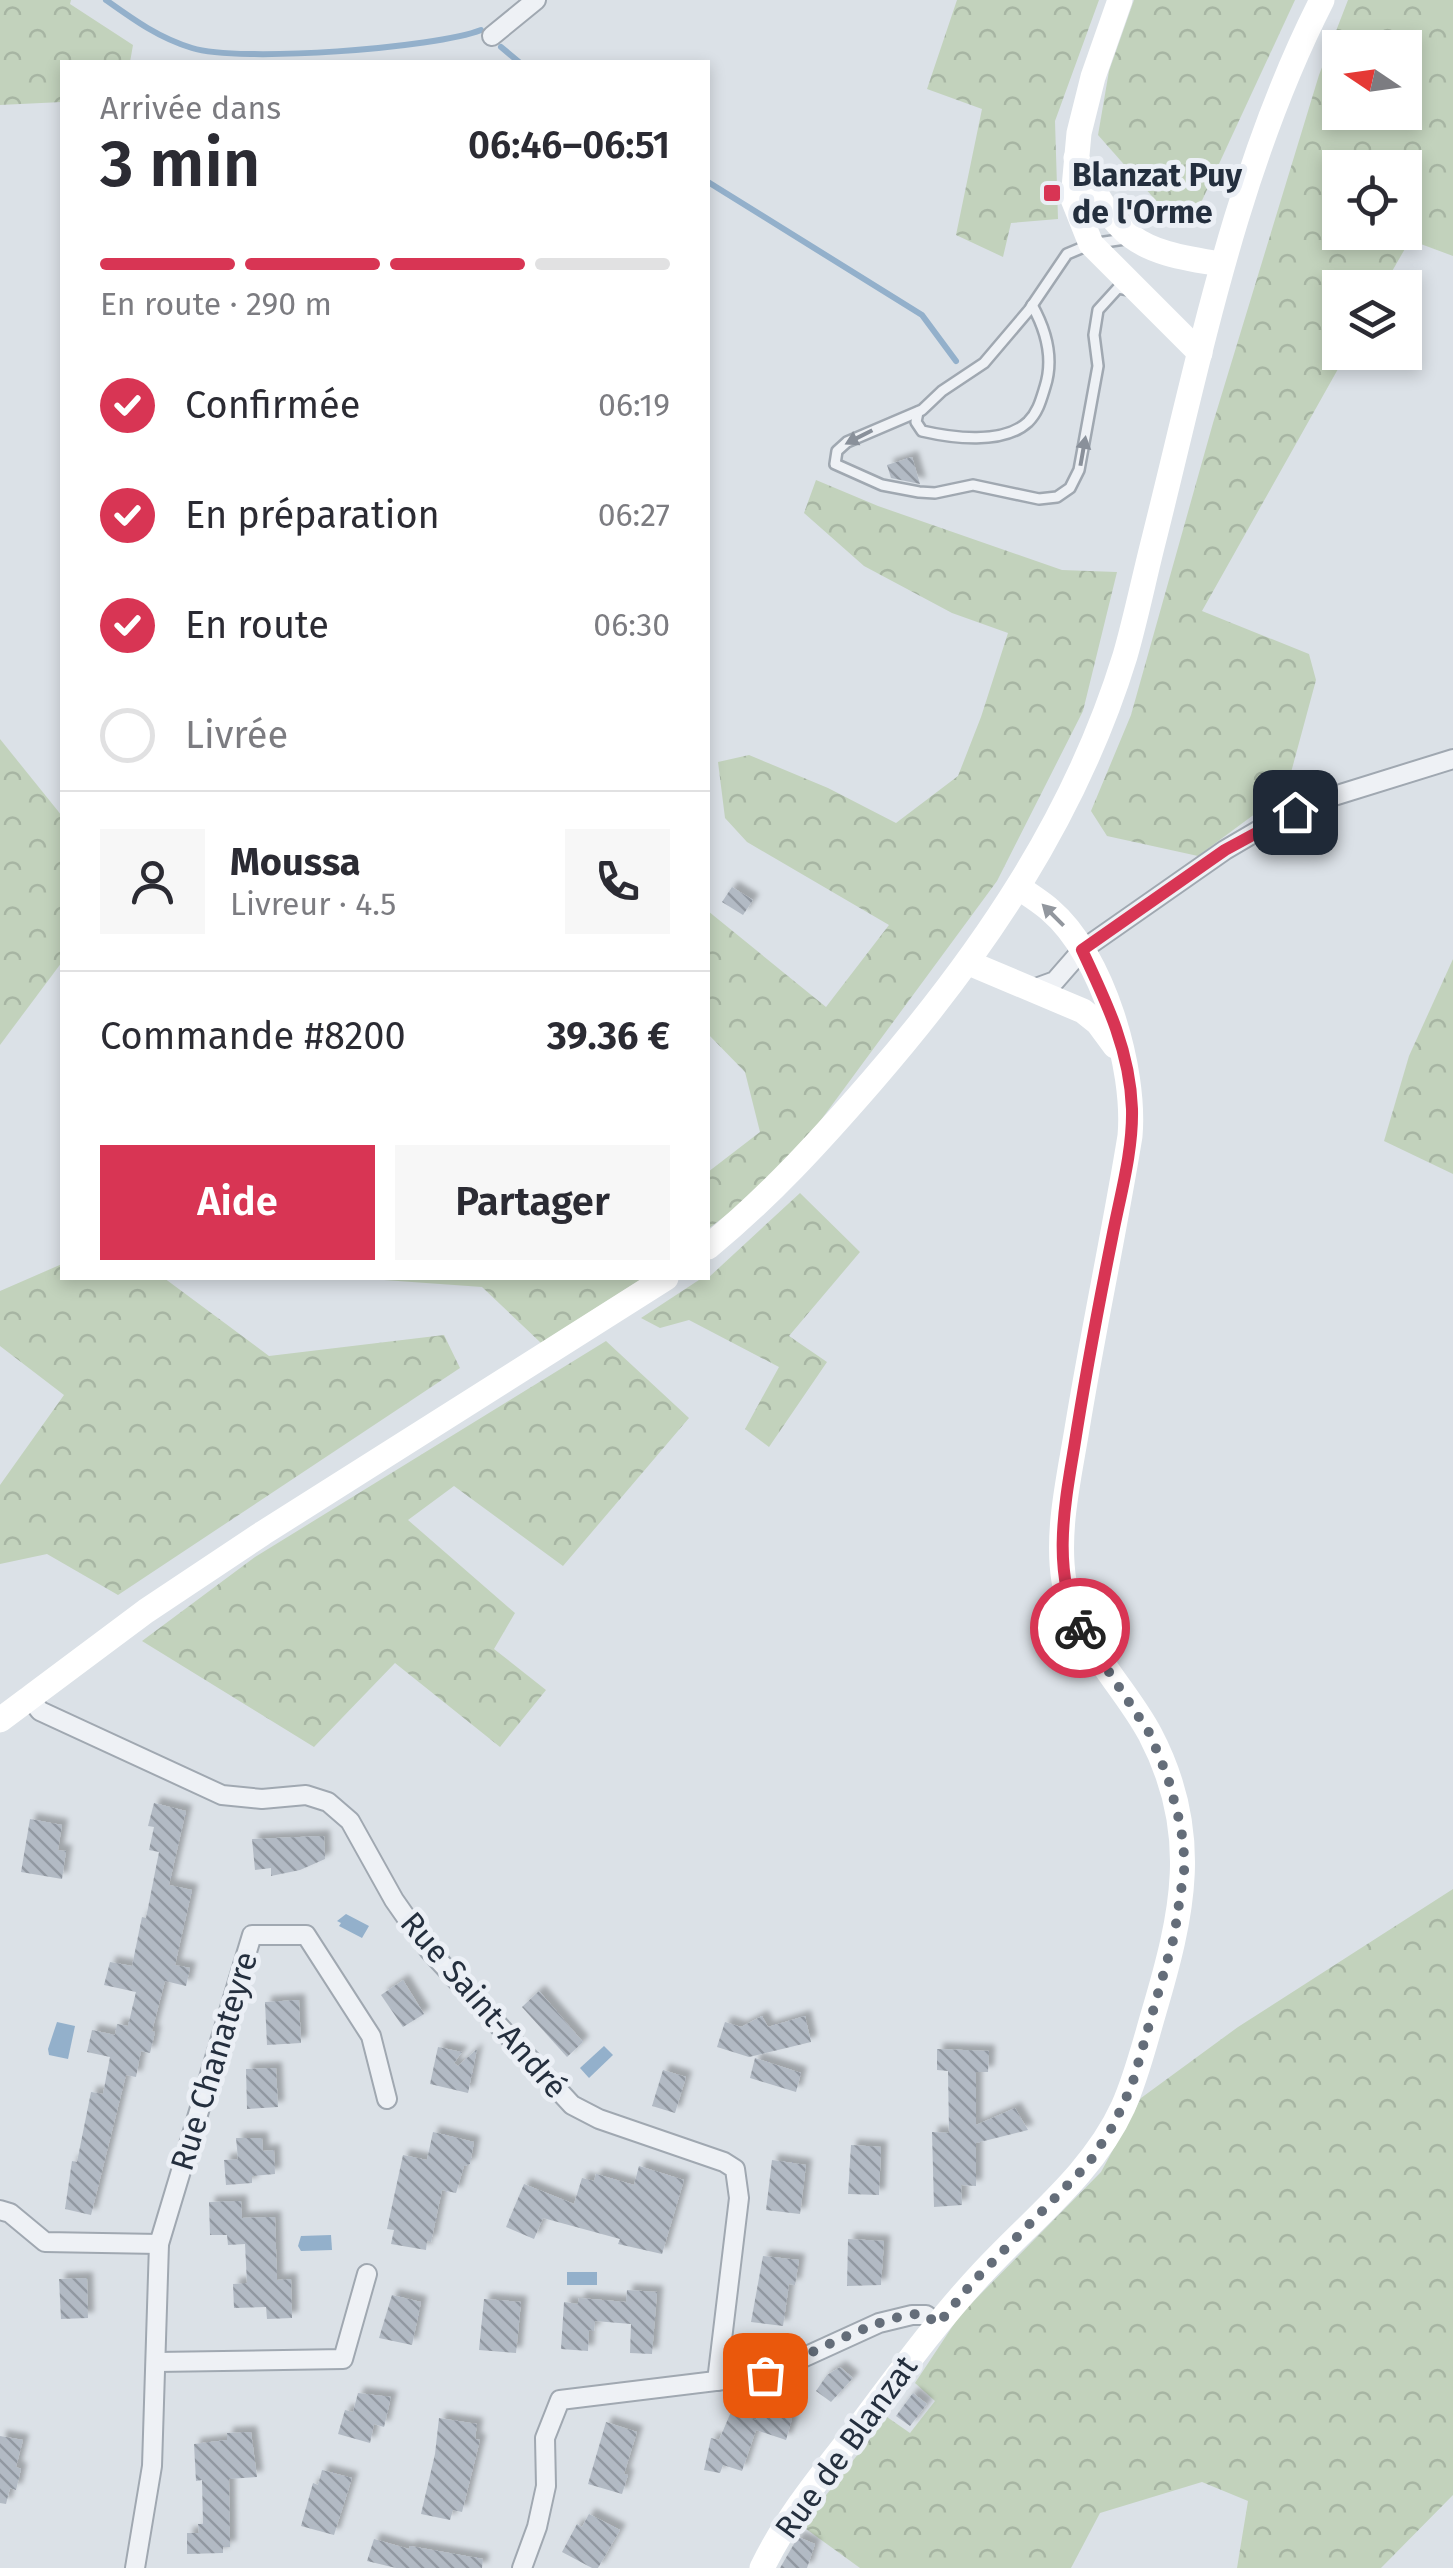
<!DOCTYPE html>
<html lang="fr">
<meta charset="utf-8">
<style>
:root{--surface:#fff;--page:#f7f7f7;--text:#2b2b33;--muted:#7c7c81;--line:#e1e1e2;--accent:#d83554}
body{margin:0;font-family:"Fira Sans",sans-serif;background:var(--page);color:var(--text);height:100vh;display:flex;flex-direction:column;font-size:38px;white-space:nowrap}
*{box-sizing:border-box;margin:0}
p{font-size:32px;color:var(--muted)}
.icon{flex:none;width:55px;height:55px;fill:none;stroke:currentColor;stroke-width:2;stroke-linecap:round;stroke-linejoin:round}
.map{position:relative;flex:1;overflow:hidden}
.panel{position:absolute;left:60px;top:60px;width:650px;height:1220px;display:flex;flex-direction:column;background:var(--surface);border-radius:0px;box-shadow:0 5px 15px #0003}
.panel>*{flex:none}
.needle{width:65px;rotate:283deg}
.buttons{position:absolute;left:1322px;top:30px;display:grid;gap:20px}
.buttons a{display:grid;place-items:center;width:100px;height:100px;border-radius:0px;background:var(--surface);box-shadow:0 5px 15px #0003;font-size:50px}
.pin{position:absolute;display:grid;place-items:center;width:85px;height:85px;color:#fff;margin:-42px;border-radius:20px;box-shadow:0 5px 15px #0006}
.courier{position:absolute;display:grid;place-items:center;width:100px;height:100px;margin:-50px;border:8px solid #d83554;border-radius:50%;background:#fff;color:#222;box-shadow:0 2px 12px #0007}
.head em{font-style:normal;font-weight:600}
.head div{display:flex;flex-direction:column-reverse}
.head{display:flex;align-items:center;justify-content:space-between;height:170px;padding:0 40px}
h1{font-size:65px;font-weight:600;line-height:75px}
.bar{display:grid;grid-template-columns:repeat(4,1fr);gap:15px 10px;align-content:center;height:120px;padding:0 40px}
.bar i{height:12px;border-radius:8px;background:var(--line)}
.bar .on{background:var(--accent)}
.bar p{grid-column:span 4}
.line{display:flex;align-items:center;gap:25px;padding:0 40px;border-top:2px solid var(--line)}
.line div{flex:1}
.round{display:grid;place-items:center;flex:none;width:105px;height:105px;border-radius:0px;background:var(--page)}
ol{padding:0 40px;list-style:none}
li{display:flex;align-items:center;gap:30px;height:110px}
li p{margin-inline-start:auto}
li .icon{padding:10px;border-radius:50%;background:var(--accent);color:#fff;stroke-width:4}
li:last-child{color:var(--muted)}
li i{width:55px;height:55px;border:5px solid var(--line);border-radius:50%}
.cta{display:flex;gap:20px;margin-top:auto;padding:20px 40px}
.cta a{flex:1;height:115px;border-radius:0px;background:var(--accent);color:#fff;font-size:40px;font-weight:600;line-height:115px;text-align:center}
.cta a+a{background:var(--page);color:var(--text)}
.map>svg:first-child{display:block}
</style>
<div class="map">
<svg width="1453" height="2568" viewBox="0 0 1453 2568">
<defs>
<pattern id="forest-crowns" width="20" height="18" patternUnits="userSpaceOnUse" patternTransform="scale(2.5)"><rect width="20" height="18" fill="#c2d2bc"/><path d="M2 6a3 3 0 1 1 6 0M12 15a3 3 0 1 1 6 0" fill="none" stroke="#a7b5a3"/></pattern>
<pattern id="building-back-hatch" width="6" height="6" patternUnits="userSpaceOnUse" patternTransform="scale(2.5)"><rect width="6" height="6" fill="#b2bac4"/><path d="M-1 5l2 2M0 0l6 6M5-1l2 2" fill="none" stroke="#9198a1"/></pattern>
<filter id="shadow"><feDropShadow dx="6" dy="-6" stdDeviation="2.5" flood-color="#0004"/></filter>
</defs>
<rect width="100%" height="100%" fill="#dbe1e7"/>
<g fill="url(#forest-crowns)" fill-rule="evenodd">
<path d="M 0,0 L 71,0 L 70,4 L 133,45 L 130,62 L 62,62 L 62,102 L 0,105 Z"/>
<path d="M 957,0 L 1099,0 L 1055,121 L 1058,219 L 1011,223 L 1003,257 L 956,235 L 982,109 L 927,89 Z"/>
<path d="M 1134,0 L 1295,0 L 1199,207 L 1174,221 L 1098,135 L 1109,71 Z"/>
<path d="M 1348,0 L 1453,0 L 1453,256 L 1410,240 L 1383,287 L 1340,288 L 1340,352 L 1347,353 L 1202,611 L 1309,654 L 1316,680 L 1286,791 L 1198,856 L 1107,836 L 1091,811 L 1131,715 L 1213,423 L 1319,75 ZM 1340,48 L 1405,48 L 1405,112 L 1340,112 ZM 1340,168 L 1405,168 L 1405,232 L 1340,232 Z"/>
<path d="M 816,480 L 878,506 L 1062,570 L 1117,572 L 1083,711 L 997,881 L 818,1124 L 751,1196 L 708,1229 L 708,1172 L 760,1132 L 745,1072 L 708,1034 L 708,911 L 826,1007 L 889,925 L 747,842 L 725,818 L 718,762 L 749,755 L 828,788 L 896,823 L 958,776 L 981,717 L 1008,633 L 952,613 L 864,566 L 804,513 Z"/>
<path d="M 0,739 L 62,816 L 62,962 L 0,1045 Z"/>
<path d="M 1453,959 L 1453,1174 L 1384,1141 L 1409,1056 Z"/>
<path d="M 800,1193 L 860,1252 L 789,1336 L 827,1362 L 769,1447 L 745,1429 L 779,1367 L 689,1320 L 660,1328 L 641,1318 L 702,1278 L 708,1278 Z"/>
<path d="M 62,1264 L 62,1278 L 164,1278 L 269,1356 L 444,1335 L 460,1368 L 118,1595 L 47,1554 L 0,1564 L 0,1485 L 64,1395 L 0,1346 L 0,1291 Z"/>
<path d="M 356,1278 L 643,1278 L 541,1343 L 482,1287 Z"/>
<path d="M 606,1341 L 689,1418 L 563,1566 L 454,1486 L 408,1520 L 515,1613 L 494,1649 L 546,1690 L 500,1747 L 395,1663 L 314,1747 L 142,1641 L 255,1557 Z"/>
<path d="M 1453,1889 L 1453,2495 L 1381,2568 L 1237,2568 L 1248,2501 L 1202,2482 L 1100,2513 L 1071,2568 L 860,2568 L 802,2526 L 887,2417 L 910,2433 L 935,2401 L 915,2383 L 960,2315 L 1101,2172 L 1141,2098 L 1238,2027 Z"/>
</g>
<g fill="#93b0cb">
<path d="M 346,1914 L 369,1926 L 362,1938 L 339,1926 L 341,1923 L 337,1921 Z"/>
<path d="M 57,2022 L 75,2026 L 68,2059 L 49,2055 L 48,2049 Z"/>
<path d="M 604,2046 L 613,2055 L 589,2078 L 580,2068 Z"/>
<path d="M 331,2235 L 332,2250 L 301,2251 L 298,2246 L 301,2236 Z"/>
<rect x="567" y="2272" width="30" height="13"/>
</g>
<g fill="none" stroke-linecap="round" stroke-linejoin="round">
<g stroke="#93b0cb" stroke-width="6">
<path d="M 106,0 C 134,20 159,38 192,48 C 239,63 436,48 481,30"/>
<path d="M 501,47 L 519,62"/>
<path d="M 708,182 L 922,315 L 956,361"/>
</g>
</g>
<g fill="url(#building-back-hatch)" filter="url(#shadow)">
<path d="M 912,457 L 920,484 L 891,478 L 887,465 Z"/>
<path d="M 732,887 L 753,900 L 743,915 L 722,902 Z"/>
<path d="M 154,1803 L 186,1811 L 169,1885 L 192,1890 L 175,1965 L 190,1968 L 186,1986 L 165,1981 L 152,2031 L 155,2032 L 150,2053 L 141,2051 L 136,2077 L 126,2075 L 91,2215 L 65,2209 L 72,2161 L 77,2162 L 91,2092 L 103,2094 L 110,2057 L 87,2052 L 92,2030 L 115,2035 L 117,2024 L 128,2026 L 136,1992 L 104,1985 L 110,1962 L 132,1966 L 142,1917 L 146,1918 L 159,1852 L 149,1850 L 154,1827 L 148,1826 Z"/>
<path d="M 30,1819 L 62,1825 L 58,1850 L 66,1851 L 62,1879 L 21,1872 Z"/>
<path d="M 324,1836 L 325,1859 L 300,1870 L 271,1876 L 271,1868 L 255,1870 L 252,1839 Z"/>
<path d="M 403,1980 L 424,2014 L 403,2027 L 381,1995 Z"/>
<path d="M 539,1991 L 583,2042 L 567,2057 L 522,2007 Z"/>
<path d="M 299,2000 L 301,2043 L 267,2045 L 265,2002 Z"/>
<path d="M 762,2016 L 768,2027 L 805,2016 L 811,2042 L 749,2057 L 717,2047 L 725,2022 L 741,2027 Z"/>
<path d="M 438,2047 L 462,2052 L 454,2063 L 458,2066 L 477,2049 L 468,2093 L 430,2084 Z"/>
<path d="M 937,2049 L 989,2051 L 988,2072 L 976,2072 L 976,2125 L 1015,2108 L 1028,2130 L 976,2143 L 976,2186 L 961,2185 L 962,2205 L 934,2207 L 932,2132 L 949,2133 L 948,2071 L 937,2070 Z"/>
<path d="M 755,2058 L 801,2073 L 796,2092 L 750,2078 Z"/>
<path d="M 276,2068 L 278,2107 L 247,2109 L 246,2069 Z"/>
<path d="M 663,2070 L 686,2077 L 675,2113 L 652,2106 Z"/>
<path d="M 433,2132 L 474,2142 L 470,2164 L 464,2166 L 456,2193 L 442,2190 L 431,2242 L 427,2241 L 426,2250 L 391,2244 L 394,2230 L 387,2229 L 403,2155 L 427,2160 Z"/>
<path d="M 236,2138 L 262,2138 L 263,2151 L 274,2150 L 275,2174 L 252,2176 L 252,2183 L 226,2185 L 224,2160 L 238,2159 Z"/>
<path d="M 851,2145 L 881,2147 L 879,2195 L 848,2194 Z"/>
<path d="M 772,2160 L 806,2165 L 800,2214 L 766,2210 Z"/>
<path d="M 639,2166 L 684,2180 L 662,2254 L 618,2244 L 620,2239 L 543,2218 L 534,2239 L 506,2227 L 524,2184 L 574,2204 L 582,2178 L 594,2181 L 596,2174 L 634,2185 Z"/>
<path d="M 241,2201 L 242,2218 L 275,2217 L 277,2280 L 291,2279 L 292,2318 L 267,2319 L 266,2307 L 234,2308 L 233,2284 L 247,2283 L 245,2244 L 228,2245 L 227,2235 L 210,2235 L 209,2202 Z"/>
<path d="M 848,2239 L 884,2241 L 881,2285 L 847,2286 Z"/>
<path d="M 763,2256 L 799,2260 L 795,2285 L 789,2284 L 783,2326 L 751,2322 Z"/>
<path d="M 87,2278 L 88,2318 L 61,2319 L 59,2279 Z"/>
<path d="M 627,2290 L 657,2292 L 652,2354 L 630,2353 L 631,2324 L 595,2321 L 594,2331 L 589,2330 L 588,2351 L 561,2349 L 564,2302 L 578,2304 L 579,2298 L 626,2302 Z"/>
<path d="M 392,2295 L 421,2302 L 412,2345 L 379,2338 Z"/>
<path d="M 484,2299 L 521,2302 L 516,2353 L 479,2350 Z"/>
<path d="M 840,2367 L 853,2378 L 831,2402 L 816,2391 L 827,2375 Z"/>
<path d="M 358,2393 L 391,2397 L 384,2427 L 374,2424 L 370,2443 L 338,2434 L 345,2410 L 353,2412 Z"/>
<path d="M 913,2393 L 927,2404 L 910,2426 L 896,2416 Z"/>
<path d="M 760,2408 L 792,2419 L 786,2440 L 756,2430 L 742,2471 L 723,2465 L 720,2473 L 704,2470 L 711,2438 L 719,2440 L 731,2412 L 756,2420 Z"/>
<path d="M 439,2418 L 477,2424 L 475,2439 L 480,2440 L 462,2512 L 453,2510 L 450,2520 L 421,2514 L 435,2454 Z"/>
<path d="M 606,2422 L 637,2432 L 624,2474 L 628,2475 L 622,2494 L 588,2484 Z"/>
<path d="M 251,2432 L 257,2477 L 229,2479 L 230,2547 L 223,2547 L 223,2553 L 187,2554 L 187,2533 L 199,2533 L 198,2524 L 203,2524 L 202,2480 L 196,2481 L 194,2444 L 227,2440 L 227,2433 Z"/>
<path d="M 0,2436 L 23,2440 L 16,2467 L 21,2469 L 16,2490 L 10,2488 L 6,2504 L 0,2503 Z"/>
<path d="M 322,2470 L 352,2478 L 334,2535 L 301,2526 L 313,2483 L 318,2485 Z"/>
<path d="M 589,2514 L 620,2530 L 598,2568 L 592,2568 L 562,2552 L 577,2524 L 582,2527 Z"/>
<path d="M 798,2537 L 815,2544 L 807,2568 L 780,2568 Z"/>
<path d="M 374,2539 L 409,2549 L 410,2546 L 483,2559 L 482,2568 L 396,2568 L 367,2561 Z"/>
</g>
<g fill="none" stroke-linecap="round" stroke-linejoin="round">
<defs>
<g id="lane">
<path d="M 1125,239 L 1091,244 L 1067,254 L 1029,310 L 984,363 L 942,391 L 922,410 L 847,442 L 837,451 L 835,464 L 882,485 L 919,492 L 935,493 L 973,485 L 1039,499 L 1057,497 L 1070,488 L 1079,470 L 1098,366 L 1094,335 L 1098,310 L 1118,288 L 1129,290"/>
<path d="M 918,412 L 916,422 L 922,431 C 952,438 1003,445 1028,422 C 1038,412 1041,400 1045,387 C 1054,359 1046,330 1032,305"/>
</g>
<g id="street">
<path d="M 492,36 L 536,0"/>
<path d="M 1033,989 L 1055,981 L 1082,950 L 1225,850 L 1259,830 L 1334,796 L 1453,759"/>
<path d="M 29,1697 L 40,1711 L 222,1795 L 262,1799 L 306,1795 L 328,1802 L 350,1821 L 394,1900 L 429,1950 L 572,2105 L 599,2119 L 724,2162 L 735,2169 L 739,2198 L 717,2381"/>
<path d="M 0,2210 L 10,2213 L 45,2242 L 159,2244 L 252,1935 L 306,1935 L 371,2036 L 387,2099"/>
<path d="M 157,2362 L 343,2359 L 367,2274"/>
<path d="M 135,2568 L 152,2466 L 159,2244"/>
<path d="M 522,2568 L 537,2527 L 546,2486 L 545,2438 L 560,2400 L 765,2375 L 879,2323 L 912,2315 L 926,2315 L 937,2323"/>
</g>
</defs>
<use href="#lane" stroke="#a0a8b1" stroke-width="14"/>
<use href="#street" stroke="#a0a8b1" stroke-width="22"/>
<use href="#lane" stroke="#eef1f5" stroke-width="9"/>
<use href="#street" stroke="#eef1f5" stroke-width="18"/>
<g stroke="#fff" stroke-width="25">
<path d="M 1120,0 L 1093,77 L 1079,133 L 1073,199 L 1091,244 L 1200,353"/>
<path d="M 1076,158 C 1119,238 1131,251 1222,264"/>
<path d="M 969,963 L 1083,1011 L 1098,1023 L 1115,1046"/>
<path d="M 708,1247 C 769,1197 820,1141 872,1081 C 982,954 1075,818 1125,656 C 1136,618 1144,578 1154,539 C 1200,356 1236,169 1322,0"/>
<path d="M 0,1720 L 146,1611 L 263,1533 L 666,1278"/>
<path d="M 762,2568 C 788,2514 826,2470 862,2423 C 901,2371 939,2319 983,2272 C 1031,2220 1093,2173 1123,2107 C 1136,2078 1144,2046 1153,2015 C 1183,1914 1202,1833 1150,1734 C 1123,1683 1074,1641 1064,1581 C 1056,1532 1069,1478 1077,1429 C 1093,1331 1114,1234 1130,1136 C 1136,1069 1103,955 1050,910 C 1041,902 1029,895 1019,887"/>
</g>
</g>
<defs><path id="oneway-solid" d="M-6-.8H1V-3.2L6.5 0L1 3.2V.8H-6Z" transform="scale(2.5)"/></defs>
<g fill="#89909a">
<use href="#oneway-solid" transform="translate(859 437) rotate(153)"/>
<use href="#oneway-solid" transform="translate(1083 451) rotate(-80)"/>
</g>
<use fill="#92979e" href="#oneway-solid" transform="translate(1053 915) rotate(-135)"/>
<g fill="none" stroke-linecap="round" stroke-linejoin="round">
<path stroke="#646d79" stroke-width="10" stroke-dasharray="0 18" d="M 765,2375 C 794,2362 897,2306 925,2315 C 926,2315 936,2323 938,2324 L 973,2282 L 1089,2163 L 1113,2126 L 1132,2085 L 1174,1937 L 1185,1864 L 1181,1827 L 1168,1778 L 1150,1734 L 1080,1628"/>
<path stroke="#d83554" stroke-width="12" d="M 1080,1628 C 1052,1572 1064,1508 1074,1448 C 1085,1378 1098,1308 1112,1238 C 1120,1196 1133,1152 1132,1109 C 1130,1051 1107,1003 1082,950 L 1225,850 L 1295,812"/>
</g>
<rect fill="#d83554" stroke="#ebeff5" stroke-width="4" x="1042" y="183" width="20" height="20" rx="5"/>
<g text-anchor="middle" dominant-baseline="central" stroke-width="10" stroke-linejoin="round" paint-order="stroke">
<g font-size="32" font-weight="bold" fill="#242f3e" stroke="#ebeff5" text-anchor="start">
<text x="1072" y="175">Blanzat Puy<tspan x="1072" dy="37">de l'Orme</tspan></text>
</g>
<g font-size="32" fill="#242f3e" stroke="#ebeff5">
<text transform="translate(484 2005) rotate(49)">Rue Saint-André</text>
<text transform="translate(214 2061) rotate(-73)">Rue Chanateyre</text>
<text transform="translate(846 2447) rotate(-54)">Rue de Blanzat</text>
</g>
</g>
</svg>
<div class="buttons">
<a><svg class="needle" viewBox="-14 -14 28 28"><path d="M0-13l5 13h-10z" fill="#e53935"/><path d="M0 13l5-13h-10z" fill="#7c7c81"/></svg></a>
<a><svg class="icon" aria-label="locate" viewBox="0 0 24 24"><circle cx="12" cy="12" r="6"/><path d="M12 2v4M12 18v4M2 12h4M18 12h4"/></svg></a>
<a><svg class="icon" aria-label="layers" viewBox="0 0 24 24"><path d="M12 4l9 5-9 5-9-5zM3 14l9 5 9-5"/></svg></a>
</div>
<div class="pin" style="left:765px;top:2375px;background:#ea580c"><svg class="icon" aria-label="bag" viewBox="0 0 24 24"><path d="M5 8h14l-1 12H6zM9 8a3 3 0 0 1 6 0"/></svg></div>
<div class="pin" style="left:1295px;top:812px;background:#1f2937"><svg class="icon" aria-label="home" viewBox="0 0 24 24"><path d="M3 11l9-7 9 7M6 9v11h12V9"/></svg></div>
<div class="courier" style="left:1080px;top:1628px"><svg class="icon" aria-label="bike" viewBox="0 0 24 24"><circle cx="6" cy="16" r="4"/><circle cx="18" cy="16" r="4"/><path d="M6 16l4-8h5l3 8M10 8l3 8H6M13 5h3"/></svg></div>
<section class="panel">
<div class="head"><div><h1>3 min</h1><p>Arrivée dans</p></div><em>06:46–06:51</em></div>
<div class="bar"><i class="on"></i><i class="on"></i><i class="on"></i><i></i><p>En route · 290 m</p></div>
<ol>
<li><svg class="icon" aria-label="check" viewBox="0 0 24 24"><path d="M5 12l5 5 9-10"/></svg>Confirmée<p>06:19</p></li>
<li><svg class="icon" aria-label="check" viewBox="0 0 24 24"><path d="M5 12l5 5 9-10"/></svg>En préparation<p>06:27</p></li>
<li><svg class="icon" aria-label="check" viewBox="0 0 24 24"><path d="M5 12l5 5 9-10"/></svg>En route<p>06:30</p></li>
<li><i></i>Livrée</li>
</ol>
<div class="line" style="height:180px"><a class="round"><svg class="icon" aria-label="person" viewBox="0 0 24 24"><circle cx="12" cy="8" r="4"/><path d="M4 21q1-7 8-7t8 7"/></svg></a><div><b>Moussa</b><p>Livreur · 4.5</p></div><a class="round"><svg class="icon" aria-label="phone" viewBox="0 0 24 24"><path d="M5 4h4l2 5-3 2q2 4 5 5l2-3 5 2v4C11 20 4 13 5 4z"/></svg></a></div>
<div class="line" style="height:130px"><div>Commande #8200</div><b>39.36 €</b></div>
<div class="cta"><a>Aide</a><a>Partager</a></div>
</section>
</div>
